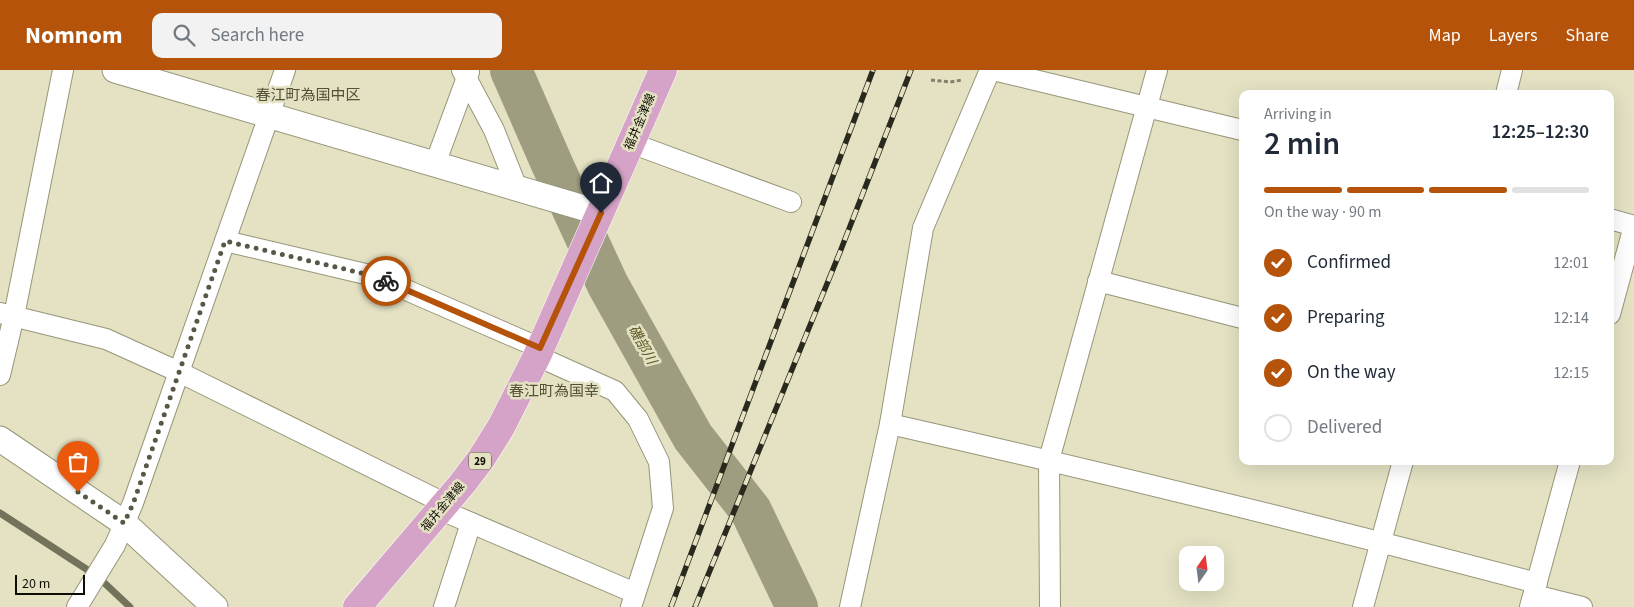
<!DOCTYPE html>
<meta charset="utf-8">
<style>
:root{--surface:#fff;--page:#f2f2f3;--text:#1f2937;--muted:#747a83;--line:#e0e1e3;--accent:#b45309}
body{margin:0;font-family:"Source Sans 3","Noto Sans JP",sans-serif;background:var(--page);color:var(--text);height:100vh;display:flex;flex-direction:column;font-size:19px;white-space:nowrap}
*{box-sizing:border-box;margin:0}
p{font-size:16px;color:var(--muted)}
.icon{flex:none;width:28px;height:28px;fill:none;stroke:currentColor;stroke-width:2;stroke-linecap:round;stroke-linejoin:round}
.map{position:relative;flex:1;overflow:hidden}
.side{position:absolute;left:1239px;top:20px;width:375px;height:375px;display:flex;flex-direction:column;background:var(--surface);border-radius:10px;box-shadow:0 5px 20px #0002}
.side>*{flex:none}
.needle{width:32px;rotate:14deg}
.buttons{position:absolute;left:1179px;top:476px;display:grid;gap:10px}
.buttons a{display:grid;place-items:center;width:45px;height:45px;border-radius:10px;background:var(--surface);box-shadow:0 5px 20px #0002;font-size:25px}
.scale{position:absolute;left:15px;bottom:12px;width:70px;box-sizing:border-box;padding-left:5px;border:2px solid #0e0d04;border-top:0;font-size:14px;line-height:18px;white-space:nowrap;color:#0e0d04;-webkit-text-stroke:4px #e4e2c3;paint-order:stroke}
.pin{position:absolute;display:grid;place-items:center;width:42px;height:42px;color:#fff;margin:-51px -21px;border-radius:50% 50% 50% 0;rotate:-45deg;box-shadow:0 0 5px #0007}
.pin .icon{rotate:45deg}
.courier{position:absolute;display:grid;place-items:center;width:50px;height:50px;margin:-25px;border:4px solid #b45309;border-radius:50%;background:#fff;color:#222;box-shadow:0 1px 6px #0007}
.head em{font-style:normal;font-weight:600}
.head div{display:flex;flex-direction:column-reverse}
.head{display:flex;align-items:center;justify-content:space-between;height:85px;padding:0 25px}
h1{font-size:32px;font-weight:600;line-height:38px}
.bar{display:grid;grid-template-columns:repeat(4,1fr);gap:8px 5px;align-content:center;height:60px;padding:0 25px}
.bar i{height:6px;border-radius:4px;background:var(--line)}
.bar .selected{background:var(--accent)}
.bar p{grid-column:span 4}
ol{padding:0 25px;list-style:none}
li{display:flex;align-items:center;gap:15px;height:55px}
li p{margin-inline-start:auto}
li .icon{padding:5px;border-radius:50%;background:var(--accent);color:#fff;stroke-width:4}
li:last-child{color:var(--muted)}
li i{width:28px;height:28px;border:2px solid var(--line);border-radius:50%}
header{display:flex;align-items:center;gap:30px;box-sizing:border-box;height:70px;padding:0 25px;background:var(--accent);color:#fff}
header strong{font-size:24px}
nav{display:flex;gap:28px;margin-inline-start:auto;font-size:18px}
.search{width:350px;height:45px;background:var(--page);display:flex;align-items:center;gap:12px;box-sizing:border-box;padding:0 18px;border-radius:10px;color:var(--muted);font-size:19px}
.map>svg:first-child{display:block}
</style>
<header>
<strong>Nomnom</strong>
<div class="search"><svg class="icon" aria-label="search" viewBox="0 0 24 24"><circle cx="10" cy="10" r="6"/><path d="M15 15l6 6"/></svg>Search here</div>
<nav><a>Map</a><a>Layers</a><a>Share</a></nav>
</header>
<div class="map">
<svg width="1634" height="537" viewBox="0 0 1634 537">
<rect width="100%" height="100%" fill="#e4e2c3"/>
<g fill="none" stroke-linecap="round" stroke-linejoin="round">
<path stroke="#73725a" stroke-width="7" d="M 0,443 L 97,506 L 130,537"/>
<path stroke="#9e9d7f" stroke-width="42" d="M 511,0 L 552,94 L 608,215 L 693,367 L 751,441 L 797,537"/>
<defs>
<g id="minor">
<path d="M 462,0 L 494,60 L 517,118"/>
<path d="M 993,0 L 1242,60"/>
<path d="M 1506,24 L 1512,0"/>
<path d="M 631,73 L 791,132"/>
<path d="M 435,94 L 469,2"/>
<path d="M 1610,149 L 1634,156"/>
<path d="M 225,171 L 374,206 L 540,278"/>
<path d="M 1098,211 L 1242,248"/>
<path d="M 0,243 L 106,269 L 179,302 L 446,434"/>
<path d="M 1610,244 L 1634,156"/>
<path d="M 537,286 L 615,321 L 638,349 L 659,392 L 663,438 L 631,537"/>
<path d="M 0,305 L 14,246 L 63,0"/>
<path d="M 890,354 C 1106,403 1322,456 1537,513"/>
<path d="M 441,440 L 635,523"/>
<path d="M 1534,525 L 1582,537"/>
<path d="M 77,537 L 115,475 L 133,433 L 285,0"/>
<path d="M 444,537 L 471,453"/>
<path d="M 850,537 L 890,354 L 923,158 L 990,0"/>
<path d="M 1050,537 L 1049,390 L 1157,0"/>
<path d="M 1363,537 L 1403,391"/>
<path d="M 1530,537 L 1570,391"/>
</g>
<g id="tertiary">
<path d="M 115,0 L 601,143"/>
<path d="M 0,369 L 124,453 L 215,537"/>
</g>
<path id="primary" d="M 357,537 L 462,414 L 481,389 L 501,357 L 537,286 L 663,0"/>
</defs>
<use href="#minor" stroke="#979578" stroke-width="22"/>
<use href="#tertiary" stroke="#979578" stroke-width="27"/>
<use href="#primary" stroke="#fff" stroke-width="29"/>
<path stroke="#82816c" stroke-width="3" stroke-dasharray="4 2.5" stroke-linecap="butt" d="M 931,10 L 950,12 L 962,10"/>
<use href="#minor" stroke="#fff" stroke-width="20"/>
<use href="#tertiary" stroke="#fff" stroke-width="25"/>
<use href="#primary" stroke="#d5a3c7" stroke-width="28"/>
<defs>
<g id="rail">
<path d="M 671,537 L 873,0"/>
<path d="M 695,537 L 840,182 L 911,0"/>
</g>
</defs>
<use href="#rail" stroke="#2a291d" stroke-width="5.5"/>
<use href="#rail" stroke="#e4e2c3" stroke-width="4" stroke-dasharray="11" stroke-linecap="butt"/>
</g>
<g fill="none" stroke-linecap="round" stroke-linejoin="round">
<path stroke="#595847" stroke-width="5" stroke-dasharray="0 9" d="M 78,422 L 124,453 L 133,434 L 225,171 L 374,206 L 386,211"/>
<path stroke="#b45309" stroke-width="6" d="M 386,211 L 540,278 L 601,143"/>
</g>
<g text-anchor="middle" dominant-baseline="central" stroke-width="5" stroke-linejoin="round" paint-order="stroke">
<rect fill="#e4e2c3" stroke="#4e4d3d" stroke-width="1" x="469" y="382.5" width="22" height="17" rx="4"/>
<g font-size="11" font-weight="bold" fill="#0e0d04">
<text x="480" y="391">29</text>
</g>
<g font-size="12" fill="#0e0d04" stroke="#e4e2c3">
<text transform="translate(640 52) rotate(-67)">福井金津線</text>
<text transform="translate(443 437) rotate(-50)">福井金津線</text>
</g>
<g font-size="14" font-style="italic" fill="#5d5925" stroke="#e4e2c3">
<text transform="translate(642 275) rotate(61)">磯部川</text>
</g>
<g font-size="15" fill="#535136" stroke="#e4e2c3">
<text x="308" y="25">春江町為国中区</text>
<text x="554" y="321">春江町為国幸</text>
</g>
</g>
</svg>
<div class="buttons">
<a><svg class="needle" viewBox="-14 -14 28 28"><path d="M0-13l5 13h-10z" fill="#e53935"/><path d="M0 13l5-13h-10z" fill="#747a83"/></svg></a>
</div>
<div class="scale">20 m</div>
<div class="pin" style="left:78px;top:422px;background:#ea580c"><svg class="icon" aria-label="bag" viewBox="0 0 24 24"><path d="M5 8h14l-1 12H6zM9 8a3 3 0 0 1 6 0"/></svg></div>
<div class="pin" style="left:601px;top:143px;background:#1f2937"><svg class="icon" aria-label="home" viewBox="0 0 24 24"><path d="M3 11l9-7 9 7M6 9v11h12V9"/></svg></div>
<div class="courier" style="left:386px;top:211px"><svg class="icon" aria-label="bike" viewBox="0 0 24 24"><circle cx="6" cy="16" r="4"/><circle cx="18" cy="16" r="4"/><path d="M6 16l4-8h5l3 8M10 8l3 8H6M13 5h3"/></svg></div>
<section class="side">
<div class="head"><div><h1>2 min</h1><p>Arriving in</p></div><em>12:25–12:30</em></div>
<div class="bar"><i class="selected"></i><i class="selected"></i><i class="selected"></i><i></i><p>On the way · 90 m</p></div>
<ol>
<li><svg class="icon" aria-label="check" viewBox="0 0 24 24"><path d="M5 12l5 5 9-10"/></svg>Confirmed<p>12:01</p></li>
<li><svg class="icon" aria-label="check" viewBox="0 0 24 24"><path d="M5 12l5 5 9-10"/></svg>Preparing<p>12:14</p></li>
<li><svg class="icon" aria-label="check" viewBox="0 0 24 24"><path d="M5 12l5 5 9-10"/></svg>On the way<p>12:15</p></li>
<li><i></i>Delivered</li>
</ol>
</section>
</div>
